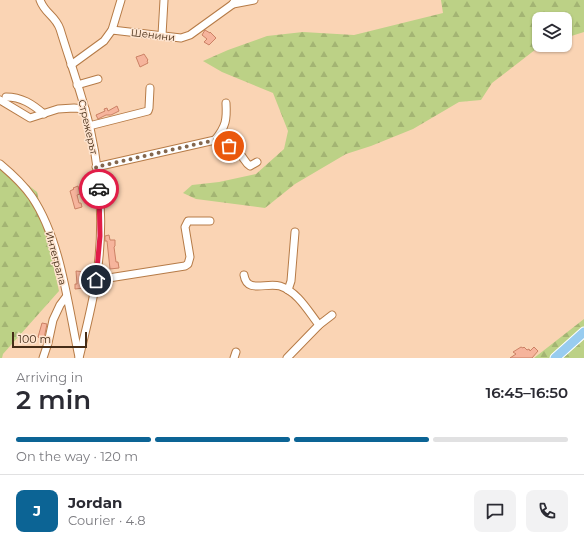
<!DOCTYPE html>
<meta charset="utf-8">
<style>
:root{--surface:#fff;--page:#f2f2f3;--text:#2b2b33;--muted:#7c7c81;--line:#e1e1e2;--accent:#0c6495}
body{margin:0;font-family:Montserrat,sans-serif;background:var(--page);color:var(--text);height:100vh;display:flex;flex-direction:column;font-size:15px;white-space:nowrap}
*{box-sizing:border-box;margin:0}
p{font-size:13px;color:var(--muted)}
.icon{flex:none;width:22px;height:22px;fill:none;stroke:currentColor;stroke-width:2;stroke-linecap:round;stroke-linejoin:round}
.map{position:relative;height:358px;overflow:hidden}
.drawer{display:flex;flex-direction:column;background:var(--surface);flex:1}
.drawer>*{flex:none}
.buttons{position:absolute;left:532px;top:12px;display:grid;gap:8px}
.buttons a{display:grid;place-items:center;width:40px;height:40px;border-radius:8px;background:var(--surface);box-shadow:0 1px 3px #0004;font-size:20px}
.scale{position:absolute;left:12px;bottom:10px;width:75px;box-sizing:border-box;padding-left:4px;border:2px solid #452c16;border-top:0;font-size:11px;line-height:14px;white-space:nowrap;color:#452c16;-webkit-text-stroke:3px #fee4cf;paint-order:stroke}
.pin{position:absolute;display:grid;place-items:center;width:34px;height:34px;color:#fff;margin:-17px;border:2px solid #fff;border-radius:50%;box-shadow:0 1px 4px #0007}
.courier{position:absolute;display:grid;place-items:center;width:40px;height:40px;margin:-20px;border:3px solid #e11d48;border-radius:50%;background:#fff;color:#222;box-shadow:0 1px 5px #0007}
.overview em{font-style:normal;font-weight:600}
.overview div{display:flex;flex-direction:column-reverse}
.overview{display:flex;align-items:center;justify-content:space-between;height:68px;padding:0 16px}
h1{font-size:26px;font-weight:600;line-height:30px}
.bar{display:grid;grid-template-columns:repeat(4,1fr);gap:6px 4px;align-content:center;height:48px;padding:0 16px}
.bar i{height:5px;border-radius:3px;background:var(--line)}
.bar .selected{background:var(--accent)}
.bar p{grid-column:span 4}
.line{display:flex;align-items:center;gap:10px;padding:0 16px;border-top:1px solid var(--line)}
.line div{flex:1}
.round{display:grid;place-items:center;flex:none;width:42px;height:42px;border-radius:8px;background:var(--page)}
.map>svg:first-child{display:block}
</style>
<div class="map">
<svg width="584" height="358" viewBox="0 0 584 358">
<defs>
<pattern id="forest-firs" width="22" height="20" patternUnits="userSpaceOnUse"><rect width="22" height="20" fill="#bcd186"/><path d="M5 1l3.5 6h-7zM16 11l3.5 6h-7z" fill="#a3b473"/></pattern>
</defs>
<rect width="100%" height="100%" fill="#fad4b4"/>
<g fill="url(#forest-firs)">
<path d="M 441,0 L 584,0 L 584,32 L 565,38 L 565,19 L 539,19 L 539,45 L 544,45 L 540,46 L 492,83 L 481,100 L 459,102 L 413,129 L 371,146 L 346,154 L 295,184 L 265,208 L 196,199 L 183,193 L 192,185 L 219,182 L 256,174 L 284,149 L 288,131 L 273,93 L 222,72 L 203,61 L 228,50 L 267,36 L 303,32 L 354,35 L 443,13 Z"/>
<path d="M 0,163 L 37,192 L 59,291 L 3,354 L 2,358 L 0,358 Z"/>
<path d="M 584,319 L 584,358 L 534,358 Z"/>
</g>
<g fill="#f6b49c" stroke="#cb8165">
<path d="M 205,30 L 210,33 L 210,32 L 216,38 L 209,45 L 204,42 L 207,39 L 202,35 Z"/>
<path d="M 142,55 L 144,54 L 148,60 L 147,61 L 148,63 L 140,67 L 136,57 Z"/>
<path d="M 117,106 L 119,111 L 111,115 L 106,115 L 98,119 L 96,115 L 105,111 L 104,109 L 107,108 L 108,111 Z"/>
<path d="M 112,174 L 115,185 L 106,187 L 104,177 Z"/>
<path d="M 78,186 L 80,194 L 77,195 L 79,203 L 81,203 L 82,207 L 75,209 L 70,191 L 74,189 L 73,188 Z"/>
<path d="M 109,235 L 110,240 L 115,240 L 115,246 L 114,247 L 116,262 L 118,262 L 119,268 L 110,269 L 107,241 L 105,241 L 105,236 Z"/>
<path d="M 76,271 L 85,272 L 86,279 L 83,280 L 84,288 L 75,289 L 75,284 L 77,284 Z"/>
<path d="M 42,323 L 47,324 L 43,343 L 40,342 L 40,338 L 38,337 Z"/>
<path d="M 521,347 L 523,348 L 524,347 L 527,350 L 529,349 L 530,351 L 534,347 L 538,351 L 532,358 L 510,358 L 516,354 L 513,352 Z"/>
</g>
<g fill="none" stroke-linecap="round" stroke-linejoin="round">
<defs>
<g id="minor">
<path d="M 40,0 C 45,14 55,15 60,29 C 70,62 82,94 90,128 C 101,177 104,231 96,281 C 92,307 85,333 79,358"/>
<path d="M 233,4 L 254,0"/>
<path d="M 112,30 L 121,0"/>
<path d="M 162,35 L 164,0"/>
<path d="M 71,65 L 104,41 L 112,30 L 181,38 L 190,35 L 233,4 L 235,0"/>
<path d="M 77,85 L 98,79"/>
<path d="M 6,97 C 22,97 32,104 44,114"/>
<path d="M 0,100 L 30,118 L 58,109 L 74,108 L 85,109"/>
<path d="M 89,126 L 148,111 L 149,108 L 150,88"/>
<path d="M 215,140 C 223,144 234,147 240,154 C 244,158 245,163 250,166 L 257,162"/>
<path d="M 215,140 C 226,126 227,120 226,103"/>
<path d="M 0,164 C 12,174 23,184 32,197 C 61,240 68,306 79,357"/>
<path d="M 96,167 L 215,140"/>
<path d="M 87,198 L 100,202"/>
<path d="M 244,275 C 247,294 266,282 280,286 C 298,292 308,311 319,325"/>
<path d="M 96,280 L 185,266 L 188,264 L 190,257 L 185,227 L 188,221 L 210,221"/>
<path d="M 288,290 L 291,281 L 295,232"/>
<path d="M 43,358 L 48,343 L 53,320 L 60,305 L 66,297"/>
<path d="M 234,358 L 236,352"/>
<path d="M 287,358 L 319,325 L 332,315"/>
</g>
<path id="major" d="M 555,358 L 584,332"/>
</defs>
<use href="#minor" stroke="#b67b47" stroke-width="9"/>
<use href="#major" stroke="#fff" stroke-width="11"/>
<use href="#minor" stroke="#fff" stroke-width="7"/>
<use href="#major" stroke="#98ccef" stroke-width="9"/>
</g>
<g fill="none" stroke-linecap="round" stroke-linejoin="round">
<path stroke="#84674d" stroke-width="4" stroke-dasharray="0 7.2" d="M 99,189 L 96,167 L 215,140 L 229,146"/>
<path stroke="#e11d48" stroke-width="5" d="M 96,280 L 100,236 L 99,189"/>
</g>
<g text-anchor="middle" dominant-baseline="central" stroke-width="3" stroke-linejoin="round" paint-order="stroke">
<g font-size="10" fill="#452c16" stroke="#fee4cf">
<text transform="translate(153 35) rotate(7)">Шенини</text>
<text transform="translate(88 127) rotate(77)">Стрежерът</text>
<text transform="translate(56 258) rotate(75)">Интеграла</text>
</g>
</g>
</svg>
<div class="buttons">
<a><svg class="icon" aria-label="layers" viewBox="0 0 24 24"><path d="M12 4l9 5-9 5-9-5zM3 14l9 5 9-5"/></svg></a>
</div>
<div class="scale">100 m</div>
<div class="pin" style="left:229px;top:146px;background:#ea580c"><svg class="icon" aria-label="bag" viewBox="0 0 24 24"><path d="M5 8h14l-1 12H6zM9 8a3 3 0 0 1 6 0"/></svg></div>
<div class="pin" style="left:96px;top:280px;background:#1f2937"><svg class="icon" aria-label="home" viewBox="0 0 24 24"><path d="M3 11l9-7 9 7M6 9v11h12V9"/></svg></div>
<div class="courier" style="left:99px;top:189px"><svg class="icon" aria-label="car" viewBox="0 0 24 24"><path d="M5 17H2v-5l4-1 3-4h7l3 4 3 1v5h-3M9 17h6M6 11h13"/><circle cx="7" cy="17" r="2"/><circle cx="17" cy="17" r="2"/></svg></div>
</div>
<section class="drawer">
<div class="overview"><div><h1>2 min</h1><p>Arriving in</p></div><em>16:45–16:50</em></div>
<div class="bar"><i class="selected"></i><i class="selected"></i><i class="selected"></i><i></i><p>On the way · 120 m</p></div>
<div class="line" style="height:72px"><b class="round" style="background:var(--accent);color:#fff">J</b><div><b>Jordan</b><p>Courier · 4.8</p></div><a class="round"><svg class="icon" aria-label="chat" viewBox="0 0 24 24"><path d="M4 5h16v11H9l-5 4z"/></svg></a><a class="round"><svg class="icon" aria-label="phone" viewBox="0 0 24 24"><path d="M5 4h4l2 5-3 2q2 4 5 5l2-3 5 2v4C11 20 4 13 5 4z"/></svg></a></div>
</section>
